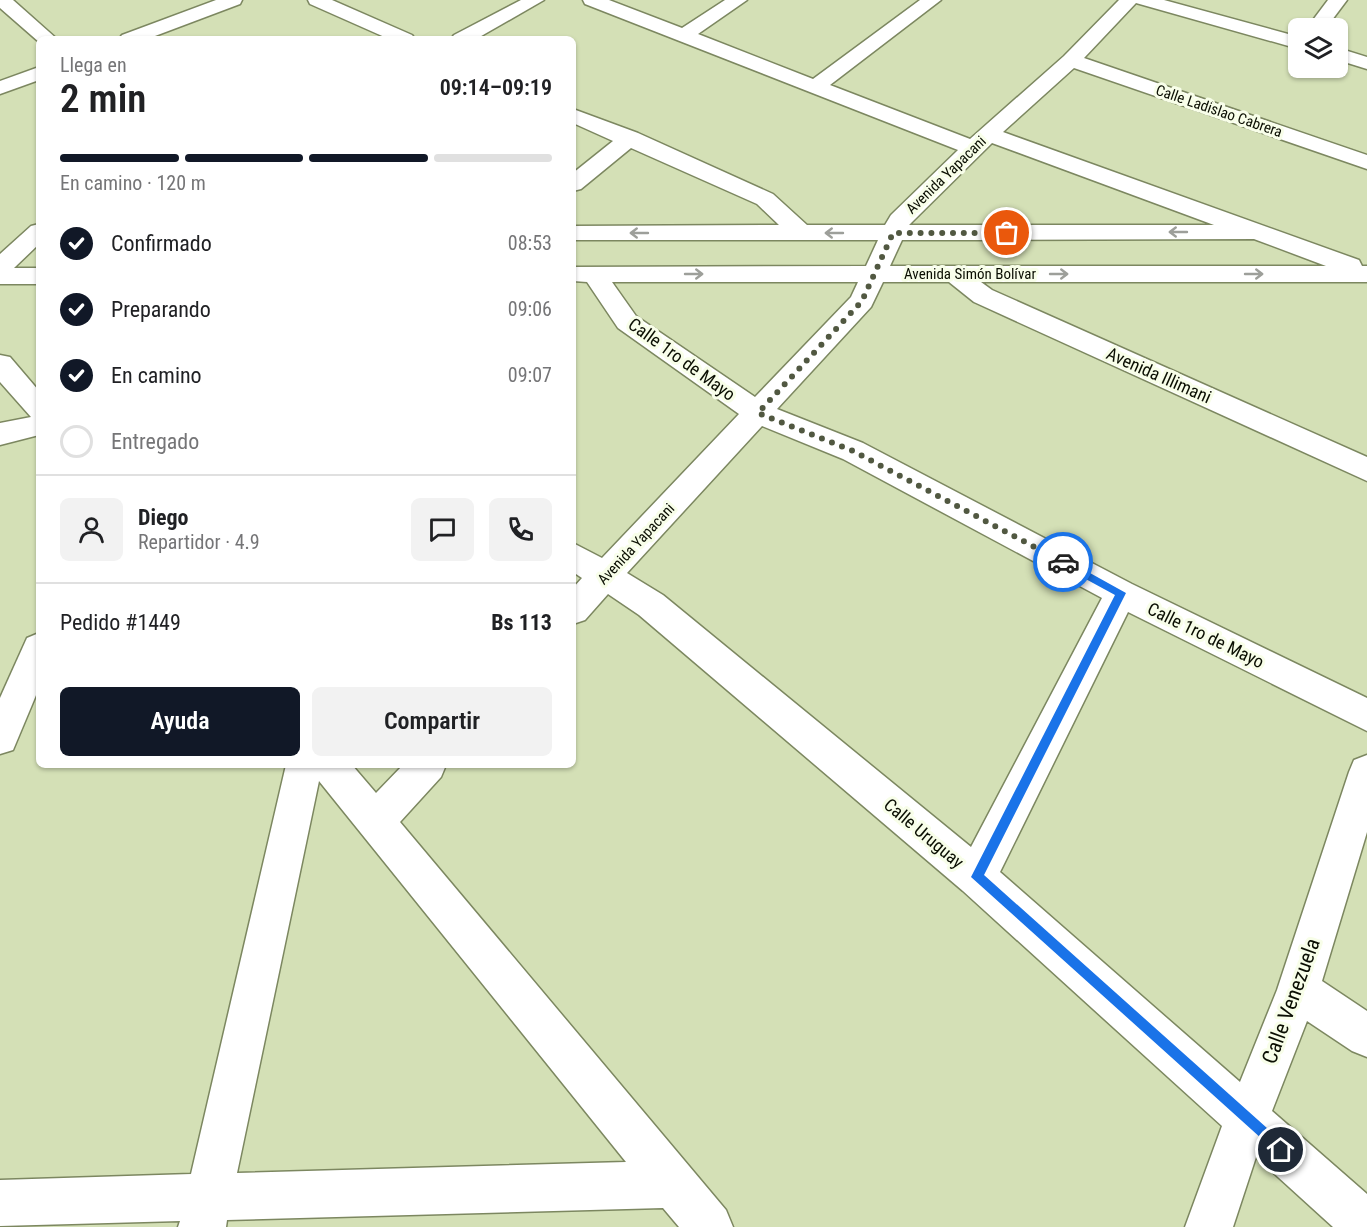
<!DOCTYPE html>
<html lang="es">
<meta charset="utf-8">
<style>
:root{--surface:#fff;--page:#f2f2f2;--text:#202124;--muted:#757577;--line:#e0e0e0;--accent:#111827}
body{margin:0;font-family:"Roboto Condensed",sans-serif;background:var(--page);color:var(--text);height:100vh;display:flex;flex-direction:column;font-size:22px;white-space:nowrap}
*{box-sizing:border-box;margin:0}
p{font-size:20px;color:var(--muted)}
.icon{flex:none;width:33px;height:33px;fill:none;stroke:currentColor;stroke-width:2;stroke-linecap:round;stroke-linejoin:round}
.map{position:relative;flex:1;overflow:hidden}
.details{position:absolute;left:36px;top:36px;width:540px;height:732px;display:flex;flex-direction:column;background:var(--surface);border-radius:9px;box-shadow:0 2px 4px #0004}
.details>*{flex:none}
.buttons{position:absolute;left:1288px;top:18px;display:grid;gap:12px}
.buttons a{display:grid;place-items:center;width:60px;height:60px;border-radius:9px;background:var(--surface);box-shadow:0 2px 4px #0004;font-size:30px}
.pin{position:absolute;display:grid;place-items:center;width:51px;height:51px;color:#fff;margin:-26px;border:3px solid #fff;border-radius:50%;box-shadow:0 2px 6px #0007}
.courier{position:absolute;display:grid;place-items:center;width:60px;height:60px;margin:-30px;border:4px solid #1a73e8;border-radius:50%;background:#fff;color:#222;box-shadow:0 2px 8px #0007}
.summary em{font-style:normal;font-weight:600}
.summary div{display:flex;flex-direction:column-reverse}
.summary{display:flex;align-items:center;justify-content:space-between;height:102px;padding:0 24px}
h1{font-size:39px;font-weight:600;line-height:45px}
.bar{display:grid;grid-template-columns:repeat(4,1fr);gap:9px 6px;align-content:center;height:72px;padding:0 24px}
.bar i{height:8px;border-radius:4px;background:var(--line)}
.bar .on{background:var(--accent)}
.bar p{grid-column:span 4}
.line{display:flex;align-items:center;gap:15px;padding:0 24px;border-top:2px solid var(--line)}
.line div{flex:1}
.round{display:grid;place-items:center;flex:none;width:63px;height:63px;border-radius:9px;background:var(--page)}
ol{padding:0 24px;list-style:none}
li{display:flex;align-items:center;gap:18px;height:66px}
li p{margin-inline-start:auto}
li .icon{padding:6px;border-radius:50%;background:var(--accent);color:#fff;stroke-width:4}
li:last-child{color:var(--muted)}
li i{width:33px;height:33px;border:3px solid var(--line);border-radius:50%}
.primary-button{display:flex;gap:12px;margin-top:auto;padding:12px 24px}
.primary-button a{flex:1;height:69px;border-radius:9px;background:var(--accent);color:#fff;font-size:24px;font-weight:600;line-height:69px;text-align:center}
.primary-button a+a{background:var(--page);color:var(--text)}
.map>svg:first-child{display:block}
</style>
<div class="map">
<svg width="1367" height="1227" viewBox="0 0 1367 1227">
<rect width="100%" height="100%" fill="#d4e0b6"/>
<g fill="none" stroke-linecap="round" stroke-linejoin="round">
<defs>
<g id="minor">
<path d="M 0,0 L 13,0 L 57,39 L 39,39 L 39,42 L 0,8 Z"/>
<path d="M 216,0 L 242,0 L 240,4 L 147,39 L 119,39 L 122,35 Z"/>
<path d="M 308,0 L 332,0 L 412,35 L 415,39 L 389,39 L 310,4 Z"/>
<path d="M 521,0 L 544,0 L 476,39 L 451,39 L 454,35 Z"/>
<path d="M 583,0 L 609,0 L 682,28 L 725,0 L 747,0 L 698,34 L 813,79 L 920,0 L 941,0 L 830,85 L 970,139 L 1064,56 L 1119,0 L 1164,0 L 1299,37 L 1299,49 L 1136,3 L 1084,58 L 1367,155 L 1367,169 L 1074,68 L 1003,132 L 1359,260 L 1362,266 L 1367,266 L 1367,282 L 981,282 L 992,290 L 1367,457 L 1367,481 L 974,302 L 949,282 L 883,282 L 871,307 L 777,409 L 863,443 L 1132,584 L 1367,698 L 1367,731 L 1128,612 L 1000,872 L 1240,1082 L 1277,990 L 1349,772 L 1354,760 L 1367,755 L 1367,832 L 1322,981 L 1367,1011 L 1367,1057 L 1352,1051 L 1307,1021 L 1272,1111 L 1367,1194 L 1367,1227 L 1333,1227 L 1256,1157 L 1233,1227 L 1185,1227 L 1222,1126 L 963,891 L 639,615 L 608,594 L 585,620 L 573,624 L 573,588 L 582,578 L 573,572 L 573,543 L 602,558 L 739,414 L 618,328 L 587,282 L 573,281 L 573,267 L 866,266 L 878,240 L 573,240 L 573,226 L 779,225 L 757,204 L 631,148 L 581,189 L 573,191 L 573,173 L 613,141 L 573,123 L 573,109 L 638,133 L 773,194 L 807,225 L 885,225 L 891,215 L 958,150 L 585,4 ZM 992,143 L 1214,225 L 909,225 ZM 1254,239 L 1326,266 L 890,266 L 902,240 ZM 612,282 L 858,282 L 851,297 L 755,397 L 636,316 ZM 762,426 L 843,459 L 1102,598 L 971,847 L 663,595 L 627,573 Z"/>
<path d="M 1328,0 L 1347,0 L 1326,28 L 1307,28 Z"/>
<path d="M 1338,48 L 1367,57 L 1367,69 L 1338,60 Z"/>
<path d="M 39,67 L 39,80 L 0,94 L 0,81 Z"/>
<path d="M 39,224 L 39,244 L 14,268 L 39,268 L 39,284 L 0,284 L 0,254 L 31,226 Z"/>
<path d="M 0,355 L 10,357 L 39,391 L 39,435 L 0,445 L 0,423 L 31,417 L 0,382 Z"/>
<path d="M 39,633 L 39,688 L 13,750 L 0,754 L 0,698 L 27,638 Z"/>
<path d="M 286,765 L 352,765 L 376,793 L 403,765 L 446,765 L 441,777 L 400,822 L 726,1210 L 733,1227 L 679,1227 L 663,1208 L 227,1220 L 226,1227 L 178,1227 L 180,1221 L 0,1226 L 0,1180 L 191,1174 ZM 319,781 L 626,1162 L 237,1173 Z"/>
</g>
</defs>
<use href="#minor" stroke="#7c8760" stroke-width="3"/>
<use href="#minor" fill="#fff" fill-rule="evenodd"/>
</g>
<defs><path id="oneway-shaft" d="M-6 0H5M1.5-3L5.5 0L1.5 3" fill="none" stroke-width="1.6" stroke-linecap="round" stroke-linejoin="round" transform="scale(1.5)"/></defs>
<g stroke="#9d9f9a">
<use href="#oneway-shaft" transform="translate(1178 232) rotate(180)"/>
<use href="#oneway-shaft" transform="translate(639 233) rotate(180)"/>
<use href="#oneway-shaft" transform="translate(834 233) rotate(180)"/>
<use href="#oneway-shaft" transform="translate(694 274)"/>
<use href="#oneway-shaft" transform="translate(1059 274)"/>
<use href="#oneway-shaft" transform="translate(1254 274)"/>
</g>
<path fill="#1a73e8" d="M 1063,558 L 1126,593 L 984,875 L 1286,1145 L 1286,1155 L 1281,1156 L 971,877 L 1115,595 L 1060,565 L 1058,562 Z"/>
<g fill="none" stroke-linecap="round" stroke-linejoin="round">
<path stroke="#515841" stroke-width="6" stroke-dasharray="0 10.8" d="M 1007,233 L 893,233 L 862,301 L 758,413 L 853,451 L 1063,562"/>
</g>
<g text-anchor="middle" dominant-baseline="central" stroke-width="6" stroke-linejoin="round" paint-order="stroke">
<g font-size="15" fill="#0a0e02" stroke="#f8fee9">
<text transform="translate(1219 111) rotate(19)">Calle Ladislao Cabrera</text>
<text transform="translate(946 175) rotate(-44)">Avenida Yapacani</text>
<text x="970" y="274">Avenida Simón Bolívar</text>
<text transform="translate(636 544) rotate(-47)">Avenida Yapacani</text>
</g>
<g font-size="18" fill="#0a0e02" stroke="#f8fee9">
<text transform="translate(682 359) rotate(36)">Calle 1ro de Mayo</text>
<text transform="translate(1159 375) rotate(24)">Avenida Illimani</text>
<text transform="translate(1206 635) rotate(26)">Calle 1ro de Mayo</text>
<text transform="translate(924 833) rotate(40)">Calle Uruguay</text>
</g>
<g font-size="21" fill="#0a0e02" stroke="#f8fee9">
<text transform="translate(1291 1001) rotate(-70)">Calle Venezuela</text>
</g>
</g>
</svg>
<div class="buttons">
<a><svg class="icon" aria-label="layers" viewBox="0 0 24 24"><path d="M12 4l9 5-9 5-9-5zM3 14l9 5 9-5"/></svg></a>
</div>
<div class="pin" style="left:1007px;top:233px;background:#ea580c"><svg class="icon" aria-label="bag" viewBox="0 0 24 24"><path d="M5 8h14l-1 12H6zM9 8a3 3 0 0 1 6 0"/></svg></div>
<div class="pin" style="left:1281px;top:1150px;background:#1f2937"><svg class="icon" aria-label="home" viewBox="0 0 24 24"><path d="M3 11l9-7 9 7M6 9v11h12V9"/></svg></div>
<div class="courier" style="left:1063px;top:562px"><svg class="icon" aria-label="car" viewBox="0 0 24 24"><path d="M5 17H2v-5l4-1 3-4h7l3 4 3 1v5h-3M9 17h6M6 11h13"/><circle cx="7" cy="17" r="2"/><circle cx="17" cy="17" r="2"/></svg></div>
<section class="details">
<div class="summary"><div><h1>2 min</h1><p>Llega en</p></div><em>09:14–09:19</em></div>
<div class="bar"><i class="on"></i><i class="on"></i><i class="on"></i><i></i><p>En camino · 120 m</p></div>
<ol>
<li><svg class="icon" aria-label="check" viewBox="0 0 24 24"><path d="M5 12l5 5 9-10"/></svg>Confirmado<p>08:53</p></li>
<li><svg class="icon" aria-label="check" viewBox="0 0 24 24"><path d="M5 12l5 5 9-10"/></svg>Preparando<p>09:06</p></li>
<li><svg class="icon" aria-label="check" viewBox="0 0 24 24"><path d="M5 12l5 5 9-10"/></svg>En camino<p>09:07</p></li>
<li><i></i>Entregado</li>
</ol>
<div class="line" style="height:108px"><a class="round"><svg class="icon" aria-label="person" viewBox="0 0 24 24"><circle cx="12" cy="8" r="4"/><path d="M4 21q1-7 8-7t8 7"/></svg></a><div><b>Diego</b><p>Repartidor · 4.9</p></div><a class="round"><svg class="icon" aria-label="chat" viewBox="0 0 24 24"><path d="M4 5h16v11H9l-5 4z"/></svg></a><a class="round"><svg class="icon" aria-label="phone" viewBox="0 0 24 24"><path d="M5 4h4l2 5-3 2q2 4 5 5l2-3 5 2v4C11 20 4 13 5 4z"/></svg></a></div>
<div class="line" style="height:78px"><div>Pedido #1449</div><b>Bs 113</b></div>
<div class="primary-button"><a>Ayuda</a><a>Compartir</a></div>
</section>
</div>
